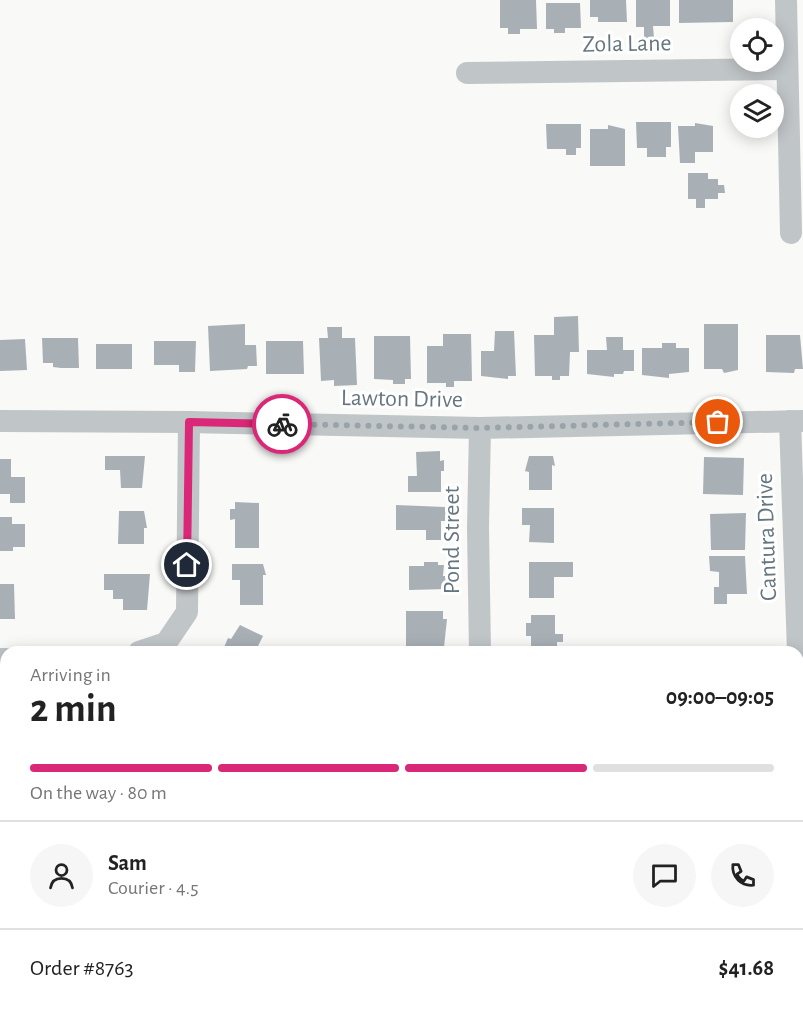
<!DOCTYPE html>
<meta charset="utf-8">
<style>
:root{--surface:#fff;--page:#f6f6f6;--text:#222;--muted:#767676;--line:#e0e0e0;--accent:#db2777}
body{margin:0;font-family:"Alegreya Sans",sans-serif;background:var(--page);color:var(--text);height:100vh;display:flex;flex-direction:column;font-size:22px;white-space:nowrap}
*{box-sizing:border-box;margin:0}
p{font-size:20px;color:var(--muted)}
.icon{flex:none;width:33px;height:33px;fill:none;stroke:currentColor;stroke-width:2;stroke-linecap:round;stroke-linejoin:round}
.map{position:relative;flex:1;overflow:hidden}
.details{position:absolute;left:0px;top:646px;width:804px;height:374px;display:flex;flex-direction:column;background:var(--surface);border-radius:18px 18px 0 0;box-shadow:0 3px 15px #0003}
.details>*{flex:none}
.tools{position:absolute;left:730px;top:18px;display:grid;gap:12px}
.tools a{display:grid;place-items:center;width:54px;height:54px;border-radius:50%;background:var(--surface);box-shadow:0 3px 15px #0003;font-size:30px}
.pin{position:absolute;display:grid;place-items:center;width:51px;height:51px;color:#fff;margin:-26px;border:3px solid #fff;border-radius:50%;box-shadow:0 2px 6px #0007}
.courier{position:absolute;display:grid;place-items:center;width:60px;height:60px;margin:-30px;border:4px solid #db2777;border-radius:50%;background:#fff;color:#222;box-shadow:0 2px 8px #0007}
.overview em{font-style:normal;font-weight:700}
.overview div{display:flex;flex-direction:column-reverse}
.overview{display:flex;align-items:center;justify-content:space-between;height:102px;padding:0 30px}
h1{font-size:39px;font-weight:700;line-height:45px}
.bar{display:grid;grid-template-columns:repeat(4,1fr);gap:9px 6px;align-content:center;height:72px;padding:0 30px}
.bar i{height:8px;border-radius:4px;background:var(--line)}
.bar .selected{background:var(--accent)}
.bar p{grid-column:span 4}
.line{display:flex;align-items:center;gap:15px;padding:0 30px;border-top:2px solid var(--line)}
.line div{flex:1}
.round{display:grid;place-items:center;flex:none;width:63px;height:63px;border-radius:32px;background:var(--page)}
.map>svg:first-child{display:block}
</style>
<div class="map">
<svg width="803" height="1019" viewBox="0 0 803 1019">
<rect width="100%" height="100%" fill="#f9f9f7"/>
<g fill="#a8b0b6">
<path d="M 500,0 L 536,0 L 537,29 L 520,29 L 520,34 L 508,34 L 508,28 L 500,28 Z"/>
<path d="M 590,0 L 626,0 L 627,22 L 598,22 L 598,17 L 590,17 Z"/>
<path d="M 636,0 L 670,0 L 670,26 L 653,26 L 654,38 L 644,39 L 644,27 L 636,27 Z"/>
<path d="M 679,0 L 733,0 L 733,22 L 679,23 Z"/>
<path d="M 546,3 L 580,3 L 581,28 L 565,28 L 565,33 L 554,33 L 554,29 L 546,29 Z"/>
<path d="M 636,122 L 671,122 L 671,147 L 666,147 L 666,157 L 647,157 L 647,148 L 637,148 Z"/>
<path d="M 695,123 L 713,126 L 713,152 L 695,152 L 695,163 L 680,163 L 678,126 L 695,126 Z"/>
<path d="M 546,124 L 581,124 L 581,148 L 576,148 L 576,155 L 566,155 L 566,149 L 547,149 Z"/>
<path d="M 608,125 L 625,129 L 625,166 L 590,166 L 590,129 L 608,129 Z"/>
<path d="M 688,173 L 708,173 L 708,179 L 718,179 L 718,185 L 724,185 L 725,193 L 718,193 L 718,199 L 705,199 L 705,208 L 696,208 L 696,199 L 688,199 Z"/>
<path d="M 578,316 L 579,352 L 570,352 L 569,376 L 560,376 L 560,380 L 552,380 L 552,376 L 535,376 L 534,335 L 554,335 L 554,317 Z"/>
<path d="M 245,324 L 245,345 L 256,345 L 257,366 L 248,366 L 247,369 L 210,371 L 208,326 Z"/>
<path d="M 704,324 L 738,324 L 738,370 L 724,373 L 722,369 L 704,369 Z"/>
<path d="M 327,327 L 342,327 L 342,338 L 355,338 L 357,385 L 334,386 L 334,380 L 321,381 L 319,338 L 328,338 Z"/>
<path d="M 495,331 L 514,331 L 516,376 L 508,376 L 508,379 L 481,376 L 481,351 L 494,351 Z"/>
<path d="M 443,334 L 471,334 L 472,381 L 454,381 L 454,387 L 446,387 L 446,383 L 427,383 L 427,346 L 443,346 Z"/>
<path d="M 766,335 L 800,335 L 803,369 L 795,369 L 794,373 L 766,372 Z"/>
<path d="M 374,336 L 410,336 L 411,379 L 405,379 L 405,384 L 393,384 L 393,380 L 374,379 Z"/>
<path d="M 606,337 L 623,337 L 623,350 L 634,350 L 634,371 L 624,371 L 623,374 L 614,374 L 614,377 L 587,374 L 587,350 L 607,350 Z"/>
<path d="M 42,338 L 78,338 L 79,368 L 61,368 L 53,367 L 53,363 L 43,363 Z"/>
<path d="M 25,339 L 27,370 L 0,371 L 0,340 Z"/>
<path d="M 154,341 L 196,341 L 195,372 L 179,372 L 179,365 L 154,365 Z"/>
<path d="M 266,341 L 303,341 L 304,374 L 266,374 Z"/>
<path d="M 662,343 L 676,343 L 676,348 L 689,348 L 689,372 L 669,374 L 669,378 L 642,375 L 642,348 L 662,348 Z"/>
<rect x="96" y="344" width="36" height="25"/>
<path d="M 440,451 L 440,461 L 444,460 L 444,471 L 441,471 L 441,492 L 408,492 L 408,476 L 417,476 L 416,452 Z"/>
<path d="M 105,456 L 145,456 L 142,488 L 121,488 L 120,470 L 105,470 Z"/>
<path d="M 529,456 L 553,456 L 555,466 L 552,465 L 552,490 L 529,490 L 529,472 L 525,471 Z"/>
<path d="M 704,457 L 744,458 L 743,495 L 703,494 Z"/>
<path d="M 0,459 L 11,459 L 11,477 L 25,477 L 25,503 L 10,503 L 10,494 L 0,494 Z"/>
<path d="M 235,502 L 259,503 L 259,548 L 235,548 L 235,519 L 230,520 L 230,509 L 235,509 Z"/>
<path d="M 396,505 L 445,507 L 446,521 L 441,521 L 441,540 L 426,540 L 426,530 L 396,530 Z"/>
<path d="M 522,508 L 554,508 L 554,543 L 529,542 L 530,525 L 522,525 Z"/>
<path d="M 119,511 L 144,511 L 147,528 L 144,528 L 144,544 L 118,544 Z"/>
<path d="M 746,513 L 745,550 L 711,550 L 710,514 Z"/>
<path d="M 0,517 L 12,517 L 12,524 L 25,524 L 25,547 L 13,547 L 13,551 L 0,551 Z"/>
<path d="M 709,556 L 745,556 L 747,594 L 727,594 L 727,604 L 714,604 L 714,587 L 719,587 L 719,572 L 710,571 Z"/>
<path d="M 424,562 L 438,562 L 438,565 L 444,565 L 443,576 L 448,576 L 448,589 L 409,590 L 409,566 L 424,566 Z"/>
<path d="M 529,562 L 573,562 L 573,577 L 554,577 L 554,598 L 529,598 Z"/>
<path d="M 232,564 L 263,564 L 266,575 L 263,575 L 263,605 L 240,605 L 240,580 L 232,580 Z"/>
<path d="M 104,574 L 150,574 L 147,610 L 123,610 L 123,599 L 113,599 L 113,590 L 104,590 Z"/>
<path d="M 0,584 L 14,584 L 15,619 L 0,619 Z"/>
<path d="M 406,611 L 443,611 L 443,619 L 447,619 L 444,647 L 406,647 Z"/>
<path d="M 531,615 L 555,615 L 555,634 L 563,634 L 563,642 L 557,642 L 557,651 L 531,650 L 531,636 L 526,636 L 526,623 L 531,623 Z"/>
<path d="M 240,625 L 263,636 L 256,650 L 262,652 L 222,652 L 228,638 L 231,639 Z"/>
<rect x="0" y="707" width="6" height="24"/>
<rect x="212" y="1014" width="25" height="5"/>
<rect x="489" y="1014" width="25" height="5"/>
</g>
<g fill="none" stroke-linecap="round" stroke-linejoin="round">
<g stroke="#c0c5c8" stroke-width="22">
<path d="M 786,0 L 791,233"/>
<path d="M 467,73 L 787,69"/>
<path d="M 0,421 L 189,422 L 480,428 L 803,421"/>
<path d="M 790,421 L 798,652"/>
<path d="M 480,428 L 478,528 L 480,652"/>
<path d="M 139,652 L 166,643 L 187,612 L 189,422"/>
<path d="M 0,659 L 6,659"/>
<path d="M 798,665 L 801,761"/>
<path d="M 161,1014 L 161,1019"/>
<path d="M 579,1014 L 581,1019"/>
</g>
</g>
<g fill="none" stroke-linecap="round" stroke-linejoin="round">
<path stroke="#99a4aa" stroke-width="6" stroke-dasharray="0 10.8" d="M 282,424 L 480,428 L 718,422"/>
<path stroke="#db2777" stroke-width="8" d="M 187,565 L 189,422 L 282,424"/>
</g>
<g text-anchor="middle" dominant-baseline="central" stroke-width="6" stroke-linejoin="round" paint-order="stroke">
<g font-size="24" fill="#667680" stroke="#fff">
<text transform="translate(627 44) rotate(-1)">Zola Lane</text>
<text transform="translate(402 399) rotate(1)">Lawton Drive</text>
<text transform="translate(767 537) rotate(-92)">Cantura Drive</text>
<text transform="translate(452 540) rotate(-90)">Pond Street</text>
</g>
</g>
</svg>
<div class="tools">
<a><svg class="icon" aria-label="locate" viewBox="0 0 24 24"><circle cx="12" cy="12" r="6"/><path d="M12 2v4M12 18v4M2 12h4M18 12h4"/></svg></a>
<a><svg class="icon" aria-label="layers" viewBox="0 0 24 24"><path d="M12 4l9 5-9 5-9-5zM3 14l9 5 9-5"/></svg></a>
</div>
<div class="pin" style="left:718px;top:422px;background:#ea580c"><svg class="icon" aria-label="bag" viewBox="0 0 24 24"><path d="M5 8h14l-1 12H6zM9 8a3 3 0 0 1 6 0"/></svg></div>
<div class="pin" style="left:187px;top:565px;background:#1f2937"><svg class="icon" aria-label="home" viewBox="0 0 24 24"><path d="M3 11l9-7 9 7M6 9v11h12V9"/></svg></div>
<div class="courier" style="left:282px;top:424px"><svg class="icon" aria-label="bike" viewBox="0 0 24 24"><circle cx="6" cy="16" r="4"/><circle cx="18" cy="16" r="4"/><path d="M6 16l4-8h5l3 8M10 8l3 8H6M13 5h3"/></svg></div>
<section class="details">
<div class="overview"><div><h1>2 min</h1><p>Arriving in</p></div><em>09:00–09:05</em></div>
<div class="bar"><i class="selected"></i><i class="selected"></i><i class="selected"></i><i></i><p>On the way · 80 m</p></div>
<div class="line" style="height:108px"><a class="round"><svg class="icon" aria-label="person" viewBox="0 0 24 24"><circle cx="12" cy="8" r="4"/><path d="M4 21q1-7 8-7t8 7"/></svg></a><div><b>Sam</b><p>Courier · 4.5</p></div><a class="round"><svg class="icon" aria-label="chat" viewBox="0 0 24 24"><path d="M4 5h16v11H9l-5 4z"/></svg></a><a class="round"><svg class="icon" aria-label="phone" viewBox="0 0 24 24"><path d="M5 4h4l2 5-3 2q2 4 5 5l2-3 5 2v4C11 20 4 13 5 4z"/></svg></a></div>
<div class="line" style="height:78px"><div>Order #8763</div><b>$41.68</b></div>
</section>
</div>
